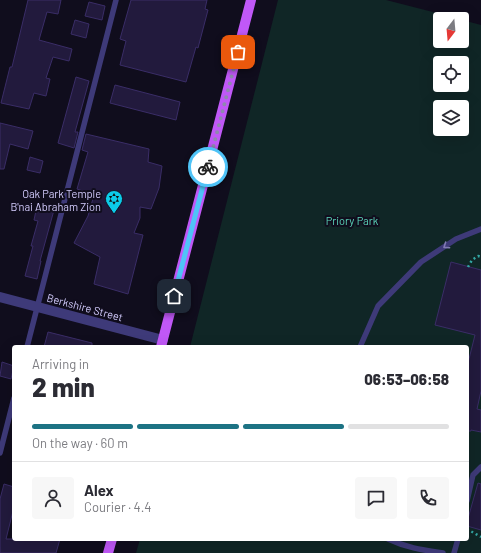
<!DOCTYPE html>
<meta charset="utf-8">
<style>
:root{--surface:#fff;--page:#f7f7f7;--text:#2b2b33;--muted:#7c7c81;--line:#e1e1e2;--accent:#1d7384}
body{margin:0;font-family:Barlow,sans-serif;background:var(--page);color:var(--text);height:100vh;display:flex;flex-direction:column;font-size:15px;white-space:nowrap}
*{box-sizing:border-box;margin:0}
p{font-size:13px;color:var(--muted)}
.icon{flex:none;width:22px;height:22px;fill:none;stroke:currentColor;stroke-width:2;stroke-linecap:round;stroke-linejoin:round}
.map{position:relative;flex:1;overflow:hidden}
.sheet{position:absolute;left:12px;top:345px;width:457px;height:196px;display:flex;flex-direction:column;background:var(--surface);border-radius:4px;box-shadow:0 4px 16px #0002}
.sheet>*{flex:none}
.needle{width:26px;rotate:196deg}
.fabs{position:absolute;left:433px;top:12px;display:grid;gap:8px}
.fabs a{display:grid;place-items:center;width:36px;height:36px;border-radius:4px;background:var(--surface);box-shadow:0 4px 16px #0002;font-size:20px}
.pin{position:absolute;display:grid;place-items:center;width:34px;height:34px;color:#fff;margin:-17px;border-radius:8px;box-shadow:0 2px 6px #0006}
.courier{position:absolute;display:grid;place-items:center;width:40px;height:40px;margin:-20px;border:3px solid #4fc3f7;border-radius:50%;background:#fff;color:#222;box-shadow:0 1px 5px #0007}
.summary em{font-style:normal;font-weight:800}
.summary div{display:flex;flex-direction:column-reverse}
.summary{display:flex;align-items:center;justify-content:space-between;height:68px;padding:0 20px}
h1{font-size:26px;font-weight:800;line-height:30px}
.bar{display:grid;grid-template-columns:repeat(4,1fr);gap:6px 4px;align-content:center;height:48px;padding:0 20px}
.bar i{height:5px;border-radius:3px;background:var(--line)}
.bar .active{background:var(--accent)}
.bar p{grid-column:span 4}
.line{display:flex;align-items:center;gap:10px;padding:0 20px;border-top:1px solid var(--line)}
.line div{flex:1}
.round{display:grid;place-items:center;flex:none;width:42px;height:42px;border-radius:4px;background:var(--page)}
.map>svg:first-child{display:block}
</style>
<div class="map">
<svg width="481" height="553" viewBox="0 0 481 553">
<rect width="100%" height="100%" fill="#100d1d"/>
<path fill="#102626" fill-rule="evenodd" d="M 278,0 L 386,0 L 460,19 L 440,19 L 440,41 L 462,41 L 462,20 L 481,25 L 481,553 L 136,553 L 140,539 L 467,539 L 467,347 L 190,347 ZM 440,63 L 462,63 L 462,85 L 440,85 ZM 440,107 L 462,107 L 462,129 L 440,129 Z"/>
<g fill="#221a3d" stroke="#3a2d67">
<path d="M 28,0 L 61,0 L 58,14 L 47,12 L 39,40 L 72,49 L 69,61 L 53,57 L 46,78 L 50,79 L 46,96 L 34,93 L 29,109 L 1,103 L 10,67 L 12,67 Z"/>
<path d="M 131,0 L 207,0 L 205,9 L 208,10 L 198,48 L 196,47 L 186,82 L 120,65 L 126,41 L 120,39 Z"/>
<path d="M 89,2 L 105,6 L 102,20 L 85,16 Z"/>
<path d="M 75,20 L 89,24 L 86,38 L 71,34 Z"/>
<path d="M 76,77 L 89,81 L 75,132 L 78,132 L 74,148 L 58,143 Z"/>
<path d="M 115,85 L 180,102 L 176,120 L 110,103 Z"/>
<path d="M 0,123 L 33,131 L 28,149 L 10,144 L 4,169 L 0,169 Z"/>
<path d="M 86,134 L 149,149 L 148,162 L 162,166 L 159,188 L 151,209 L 140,207 L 140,218 L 134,233 L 143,235 L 128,294 L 94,284 L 100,257 L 74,243 L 88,216 L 94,195 L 77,189 L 88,152 L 82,150 Z"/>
<path d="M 30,157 L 43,161 L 40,173 L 27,170 Z"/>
<path d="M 37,206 L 54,210 L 40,261 L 41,261 L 37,279 L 25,276 L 33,246 L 31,246 L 38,221 L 34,220 Z"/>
<path d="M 451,262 L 481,270 L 481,391 L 477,409 L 481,410 L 481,432 L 471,430 L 471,431 L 467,431 L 467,367 L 475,335 L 435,325 Z"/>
<path d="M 48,332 L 92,343 L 92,347 L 44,347 Z"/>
<path d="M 2,362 L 14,366 L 11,379 L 0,376 Z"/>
<path d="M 478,483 L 481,484 L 481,530 L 467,526 L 467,522 Z"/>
<path d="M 4,484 L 14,487 L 14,507 L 6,539 L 60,539 L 56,553 L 0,553 L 0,499 Z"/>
</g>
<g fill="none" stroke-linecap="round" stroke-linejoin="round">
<g stroke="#33a8a5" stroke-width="2.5" stroke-dasharray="2 3" stroke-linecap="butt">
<path d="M 468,267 L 472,260 L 478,256 L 481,257"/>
<path d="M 467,529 L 481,537"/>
</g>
<g stroke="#3e3a79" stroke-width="5.5">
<path d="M 27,347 L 116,0"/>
<path d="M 360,347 L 378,306 L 421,262 L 456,239 L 481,229"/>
<path d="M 0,453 L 14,398"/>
<path d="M 467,501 L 473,475 L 481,467"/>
<path d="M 388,539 C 407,548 423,550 443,553"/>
<path d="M 454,553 L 458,539"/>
</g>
<path stroke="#3e3a79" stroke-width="10" d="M 0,297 L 163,340"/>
<g stroke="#c058f7" stroke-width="10">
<path d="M 161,347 L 251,0"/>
<path d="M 108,553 L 112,539"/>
</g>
</g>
<defs><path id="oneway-chevron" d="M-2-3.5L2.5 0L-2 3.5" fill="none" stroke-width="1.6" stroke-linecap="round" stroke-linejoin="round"/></defs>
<use stroke="#817bb4" href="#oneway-chevron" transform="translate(446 246) rotate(146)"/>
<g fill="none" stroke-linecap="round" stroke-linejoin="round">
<path stroke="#8e88ae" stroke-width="4" stroke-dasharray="0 7.2" d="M 208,167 L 238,52"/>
<path stroke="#4fc3f7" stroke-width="5" d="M 174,296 L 208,167"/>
</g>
<defs>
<symbol id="synagogue-pin" viewBox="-11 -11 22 30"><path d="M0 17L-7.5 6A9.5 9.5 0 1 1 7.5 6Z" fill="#0ccbe8" stroke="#100d1d"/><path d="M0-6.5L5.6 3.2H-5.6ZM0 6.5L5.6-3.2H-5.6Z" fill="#111"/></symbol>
</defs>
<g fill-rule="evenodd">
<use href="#synagogue-pin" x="104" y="189" width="20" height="27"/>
</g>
<g text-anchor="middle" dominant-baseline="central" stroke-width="4" stroke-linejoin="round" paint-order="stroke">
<g font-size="11" fill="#d2cbfc" stroke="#100d1d" text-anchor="end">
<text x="101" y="193">Oak Park Temple<tspan x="101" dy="13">B'nai Abraham Zion</tspan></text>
</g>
<g font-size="11" fill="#5cd8bc" stroke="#100d1d">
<text x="352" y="220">Priory Park</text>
</g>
<g font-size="11" fill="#d2cbfc" stroke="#100d1d">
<text transform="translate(85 307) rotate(15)">Berkshire Street</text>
</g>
</g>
</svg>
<div class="fabs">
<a><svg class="needle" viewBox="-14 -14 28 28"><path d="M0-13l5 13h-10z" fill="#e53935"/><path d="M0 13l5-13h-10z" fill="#7c7c81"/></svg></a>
<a><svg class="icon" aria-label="locate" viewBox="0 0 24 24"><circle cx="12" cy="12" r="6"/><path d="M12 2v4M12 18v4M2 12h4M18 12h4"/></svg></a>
<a><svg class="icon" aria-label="layers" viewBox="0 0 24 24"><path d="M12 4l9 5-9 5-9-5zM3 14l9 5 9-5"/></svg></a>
</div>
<div class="pin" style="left:238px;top:52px;background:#ea580c"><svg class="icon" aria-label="bag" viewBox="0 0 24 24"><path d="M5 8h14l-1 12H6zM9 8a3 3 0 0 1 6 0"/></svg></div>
<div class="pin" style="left:174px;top:296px;background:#1f2937"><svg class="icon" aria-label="home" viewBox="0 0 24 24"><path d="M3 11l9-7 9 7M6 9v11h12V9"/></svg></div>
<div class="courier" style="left:208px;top:167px"><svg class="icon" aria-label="bike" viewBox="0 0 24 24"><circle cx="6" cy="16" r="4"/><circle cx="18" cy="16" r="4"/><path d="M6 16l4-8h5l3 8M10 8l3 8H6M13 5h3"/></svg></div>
<section class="sheet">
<div class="summary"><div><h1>2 min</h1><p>Arriving in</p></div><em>06:53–06:58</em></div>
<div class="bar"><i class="active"></i><i class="active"></i><i class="active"></i><i></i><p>On the way · 60 m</p></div>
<div class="line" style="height:72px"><a class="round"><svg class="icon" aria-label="person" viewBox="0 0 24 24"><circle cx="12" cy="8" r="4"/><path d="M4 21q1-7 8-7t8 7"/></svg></a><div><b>Alex</b><p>Courier · 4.4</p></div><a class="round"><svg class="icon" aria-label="chat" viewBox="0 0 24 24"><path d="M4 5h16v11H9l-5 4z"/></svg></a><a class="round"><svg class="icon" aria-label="phone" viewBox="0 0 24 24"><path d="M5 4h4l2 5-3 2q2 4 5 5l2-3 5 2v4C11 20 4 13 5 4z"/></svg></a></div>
</section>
</div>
